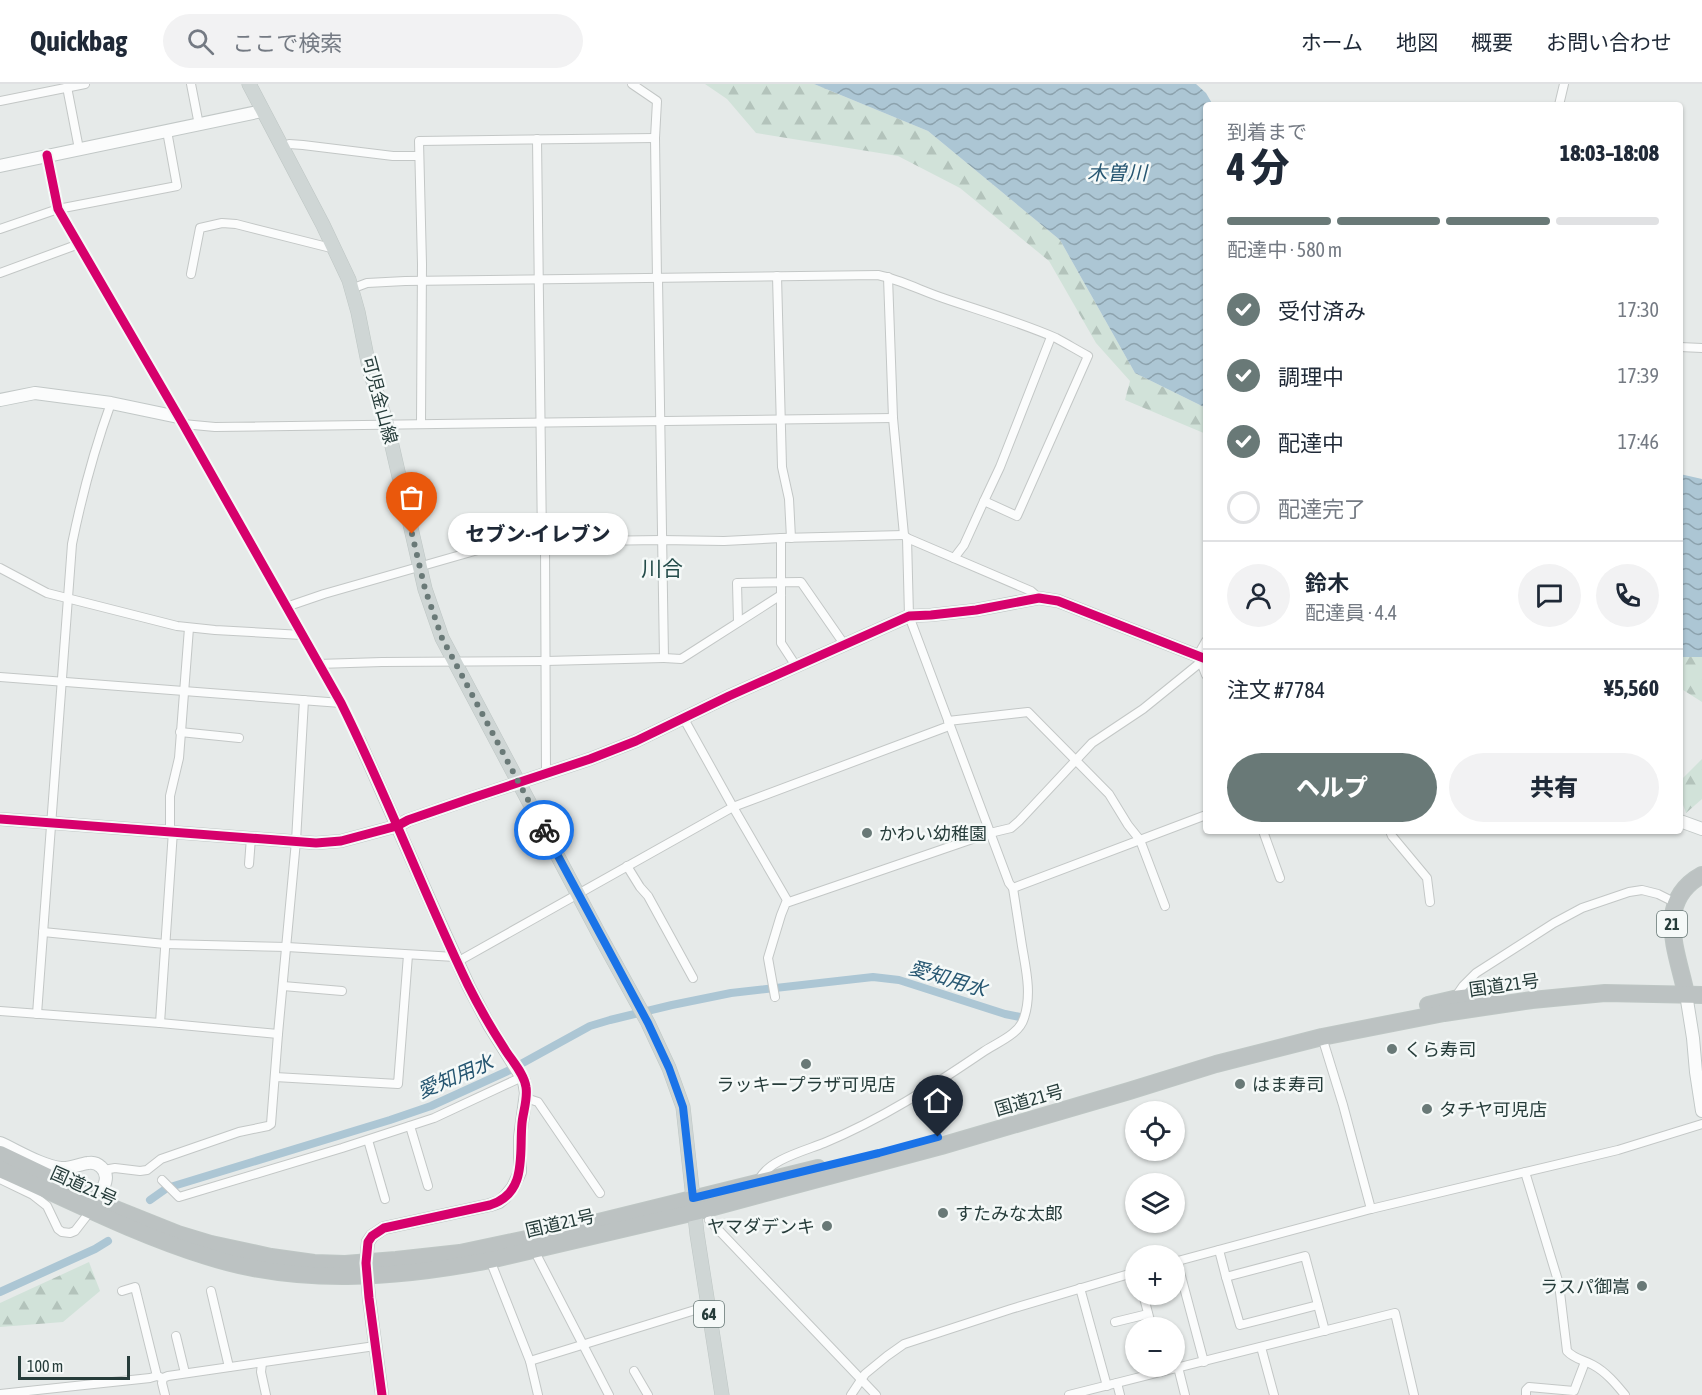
<!DOCTYPE html>
<html lang="ja">
<meta charset="utf-8">
<style>
:root{--surface:#fff;--page:#f2f2f3;--text:#1f2937;--muted:#747a83;--line:#e0e1e3;--accent:#697977}
body{margin:0;font-family:"Asap Condensed","Noto Sans JP",sans-serif;background:var(--page);color:var(--text);height:100vh;display:flex;flex-direction:column;font-size:22px;white-space:nowrap}
*{box-sizing:border-box;margin:0}
p{font-size:20px;color:var(--muted)}
.icon{flex:none;width:33px;height:33px;fill:none;stroke:currentColor;stroke-width:2;stroke-linecap:round;stroke-linejoin:round}
.map{position:relative;flex:1;overflow:hidden}
.drawer{position:absolute;left:1203px;top:18px;width:480px;height:732px;display:flex;flex-direction:column;background:var(--surface);border-radius:6px;box-shadow:0 2px 4px #0004}
.drawer>*{flex:none}
.controls{position:absolute;left:1125px;top:1017px;display:grid;gap:12px}
.controls a{display:grid;place-items:center;width:60px;height:60px;border-radius:50%;background:var(--surface);box-shadow:0 2px 4px #0004;font-size:30px}
.scale{position:absolute;left:18px;bottom:15px;width:112px;box-sizing:border-box;padding-left:6px;border:3px solid #263c3a;border-top:0;font-size:16px;line-height:21px;white-space:nowrap;color:#263c3a;-webkit-text-stroke:4px #f5f9f8;paint-order:stroke}
.pin{position:absolute;display:grid;place-items:center;width:51px;height:51px;color:#fff;margin:-62px -26px;border-radius:50% 50% 50% 0;rotate:-45deg;box-shadow:0 0 6px #0007}
.pin .icon{rotate:45deg}
.courier{position:absolute;display:grid;place-items:center;width:60px;height:60px;margin:-30px;border:4px solid #1a73e8;border-radius:50%;background:#fff;color:#222;box-shadow:0 2px 8px #0007}
.bubble{position:absolute;height:42px;border-radius:21px;background:var(--surface);box-shadow:0 2px 4px #0004;font-size:20px;font-weight:800;line-height:42px;text-align:center}
.head em{font-style:normal;font-weight:800}
.head div{display:flex;flex-direction:column-reverse}
.head{display:flex;align-items:center;justify-content:space-between;height:102px;padding:0 24px}
h1{font-size:39px;font-weight:800;line-height:45px}
.bar{display:grid;grid-template-columns:repeat(4,1fr);gap:9px 6px;align-content:center;height:72px;padding:0 24px}
.bar i{height:8px;border-radius:4px;background:var(--line)}
.bar .selected{background:var(--accent)}
.bar p{grid-column:span 4}
.line{display:flex;align-items:center;gap:15px;padding:0 24px;border-top:2px solid var(--line)}
.line div{flex:1}
.round{display:grid;place-items:center;flex:none;width:63px;height:63px;border-radius:32px;background:var(--page)}
ol{padding:0 24px;list-style:none}
li{display:flex;align-items:center;gap:18px;height:66px}
li p{margin-inline-start:auto}
li .icon{padding:6px;border-radius:50%;background:var(--accent);color:#fff;stroke-width:4}
li:last-child{color:var(--muted)}
li i{width:33px;height:33px;border:3px solid var(--line);border-radius:50%}
.primary-button{display:flex;gap:12px;margin-top:auto;padding:12px 24px}
.primary-button a{flex:1;height:69px;border-radius:36px;background:var(--accent);color:#fff;font-size:24px;font-weight:800;line-height:69px;text-align:center}
.primary-button a+a{background:var(--page);color:var(--text)}
header{display:flex;align-items:center;gap:36px;box-sizing:border-box;height:84px;padding:0 30px;background:var(--surface);border-bottom:2px solid var(--line)}
header strong{font-size:28px}
nav{display:flex;gap:33px;margin-inline-start:auto;font-size:21px}
.search{width:420px;height:54px;background:var(--page);display:flex;align-items:center;gap:15px;box-sizing:border-box;padding:0 21px;border-radius:33px;color:var(--muted);font-size:22px}
.map>svg:first-child{display:block}
</style>
<header>
<strong>Quickbag</strong>
<div class="search"><svg class="icon" aria-label="search" viewBox="0 0 24 24"><circle cx="10" cy="10" r="6"/><path d="M15 15l6 6"/></svg>ここで検索</div>
<nav><a>ホーム</a><a>地図</a><a>概要</a><a>お問い合わせ</a></nav>
</header>
<div class="map">
<svg width="1702" height="1311" viewBox="0 0 1702 1311">
<defs>
<pattern id="forest-firs" width="22" height="20" patternUnits="userSpaceOnUse" patternTransform="scale(1.5)"><rect width="22" height="20" fill="#d1e2d9"/><path d="M5 1l3.5 6h-7zM16 11l3.5 6h-7z" fill="#b3c3bb"/></pattern>
<pattern id="water-waves" width="16" height="10" patternUnits="userSpaceOnUse" patternTransform="scale(1.5)"><rect width="16" height="10" fill="#acc6d4"/><path d="M0 5q4-4 8 0t8 0" fill="none" stroke="#8ca2ad"/></pattern>
</defs>
<rect width="100%" height="100%" fill="#e6eae9"/>
<g fill="url(#forest-firs)">
<path d="M 705,0 L 814,0 L 928,47 L 1060,156 L 1135,289 L 1206,324 L 1206,350 L 1125,316 L 1130,297 L 1096,259 L 1049,177 L 960,104 L 898,72 L 756,49 L 727,15 Z"/>
<path d="M 1680,573 L 1702,573 L 1702,618 L 1680,604 Z"/>
<path d="M 1702,675 L 1702,715 L 1686,729 L 1680,712 L 1680,697 Z"/>
<path d="M 89,1178 L 100,1207 L 63,1238 L 0,1243 L 0,1219 Z"/>
</g>
<g fill="url(#water-waves)">
<path d="M 814,0 L 1196,0 L 1206,9 L 1213,21 L 1206,21 L 1206,324 L 1135,289 L 1060,156 L 928,47 Z"/>
<path d="M 1680,390 L 1702,395 L 1702,573 L 1680,573 Z"/>
</g>
<g fill="none" stroke-linecap="round" stroke-linejoin="round">
<g stroke="#acc6d4" stroke-width="8">
<path d="M 150,1116 L 167,1104 L 390,1036 L 431,1022 L 510,986 L 590,942 L 610,936 L 672,921 L 731,909 L 873,893 L 899,896 L 1005,930 L 1020,933"/>
<path d="M 0,1208 L 95,1165 L 108,1157"/>
</g>
<defs>
<g id="street">
<path d="M 191,0 L 199,41"/>
<path d="M 632,0 L 657,17 L 655,54 L 657,195"/>
<path d="M 67,3 L 79,65"/>
<path d="M 0,17 L 85,0"/>
<path d="M 1559,21 L 1564,0"/>
<path d="M 537,55 L 542,458"/>
<path d="M 282,64 L 289,60 L 303,61 L 393,72 L 419,72"/>
<path d="M 47,71 L 58,125 L 183,340 L 341,619 L 359,656"/>
<path d="M 0,145 L 58,125 L 177,102 L 167,47"/>
<path d="M 0,189 L 79,160"/>
<path d="M 191,190 L 200,144 L 222,139 L 236,140 L 335,165"/>
<path d="M 777,192 L 782,383 L 789,415 L 791,454"/>
<path d="M 351,205 L 367,199 L 405,197 L 878,191 C 901,196 922,207 943,214 C 981,227 1019,238 1056,254 C 1067,260 1077,266 1088,272 L 1017,432 L 984,417 L 964,461 L 954,474"/>
<path d="M 1680,263 L 1702,264"/>
<path d="M 421,339 L 422,180 L 419,57 L 655,54"/>
<path d="M 183,340 L 215,343 L 893,334"/>
<path d="M 984,417 L 1000,383 L 1051,253"/>
<path d="M 781,454 L 781,559 L 796,582"/>
<path d="M 907,454 L 1031,507 L 1039,514"/>
<path d="M 545,458 L 546,690"/>
<path d="M 0,484 L 47,509 L 177,542 L 215,546 L 302,551"/>
<path d="M 286,523 L 324,510 L 499,460 L 519,458 L 661,456 L 724,457 L 781,454 L 904,451"/>
<path d="M 738,538 L 737,499 L 801,498 L 844,560"/>
<path d="M 1198,571 L 1206,557"/>
<path d="M 664,574 L 681,575 L 781,511"/>
<path d="M 1201,578 L 1206,591"/>
<path d="M 318,580 L 382,578 L 546,577 L 664,574 L 658,195"/>
<path d="M 0,593 L 341,619"/>
<path d="M 684,635 L 733,723 L 787,816 L 781,831 L 768,874 L 775,913"/>
<path d="M 948,637 L 1028,628 L 1109,710 L 1128,741 L 1140,756 L 1165,822"/>
<path d="M 180,648 L 239,654"/>
<path d="M 170,747 L 170,712 L 179,674 L 189,544"/>
<path d="M 1263,747 L 1280,794"/>
<path d="M 1390,747 L 1392,752 L 1427,794 L 1430,818"/>
<path d="M 249,780 L 251,754"/>
<path d="M 627,782 L 640,803 L 648,812 L 693,894"/>
<path d="M 1013,804 L 1206,731"/>
<path d="M 787,816 L 789,818 L 990,749 L 1011,744 L 1019,737 L 1092,659 L 1143,625 L 1201,578 L 1203,573"/>
<path d="M 43,848 L 165,860 L 287,863 L 455,873"/>
<path d="M 457,878 L 733,723 L 949,642"/>
<path d="M 283,902 L 342,907"/>
<path d="M 1454,915 L 1463,902 L 1476,889 L 1554,839 L 1582,824 L 1629,808 L 1642,806 L 1658,810 L 1676,819"/>
<path d="M 0,927 L 160,939 L 278,950"/>
<path d="M 37,930 L 72,460 C 82,411 94,366 111,319"/>
<path d="M 160,939 L 173,747"/>
<path d="M 1322,953 L 1343,1021 L 1371,1125"/>
<path d="M 275,993 L 398,1000 L 408,871"/>
<path d="M 526,1014 L 538,1018 L 600,1109"/>
<path d="M 410,1042 L 428,1102"/>
<path d="M 368,1056 L 385,1115"/>
<path d="M 104,1086 L 115,1084 L 140,1087 L 147,1086 L 161,1075 L 239,1048 L 268,1042 L 271,1040 L 278,950 L 296,757 L 304,616"/>
<path d="M 1525,1088 L 1559,1200 L 1567,1267 C 1574,1275 1584,1276 1593,1281 C 1606,1288 1616,1300 1625,1311"/>
<path d="M 0,1095 L 33,1111 L 47,1122 L 58,1145 L 62,1148 L 70,1149 L 75,1147 L 92,1125"/>
<path d="M 162,1096 L 179,1113 L 342,1064 L 434,1034 L 522,993"/>
<path d="M 759,1096 C 768,1076 804,1067 824,1059 C 880,1036 933,1002 983,968 C 996,959 1019,951 1024,934 C 1032,910 1026,886 1022,862 C 1019,843 1016,823 1013,804 L 1009,799 L 909,532 L 907,454 L 904,451 L 893,334 L 888,193"/>
<path d="M 709,1136 L 876,1311"/>
<path d="M 534,1166 L 609,1311"/>
<path d="M 1219,1166 L 1226,1193 L 1305,1172 L 1325,1247"/>
<path d="M 490,1176 L 530,1277 L 538,1311"/>
<path d="M 1177,1177 L 1204,1278"/>
<path d="M 1174,1178 L 1371,1125 L 1618,1066 L 1702,1040"/>
<path d="M 1226,1193 L 1240,1241 L 1318,1221"/>
<path d="M 1080,1204 L 1107,1302"/>
<path d="M 122,1207 L 135,1203 L 157,1292 L 160,1293"/>
<path d="M 211,1207 L 229,1283"/>
<path d="M 1143,1210 L 1152,1244"/>
<path d="M 1115,1238 L 1148,1230"/>
<path d="M 176,1252 L 185,1289"/>
<path d="M 1261,1263 L 1274,1311"/>
<path d="M 530,1277 L 708,1222"/>
<path d="M 262,1279 L 261,1288 L 266,1311"/>
<path d="M 1178,1283 L 1185,1311"/>
<path d="M 634,1287 L 648,1311"/>
<path d="M 1117,1299 L 1120,1311"/>
<path d="M 0,1310 L 150,1294 L 157,1292"/>
<path d="M 165,1311 L 162,1299 L 163,1294 L 168,1292 L 375,1262"/>
<path d="M 851,1311 L 865,1290 L 887,1272 L 904,1260 L 1011,1225 L 1136,1188"/>
<path d="M 1069,1311 L 1395,1229 L 1414,1311"/>
<path d="M 1526,1311 L 1526,1306 L 1529,1303 L 1574,1307 L 1585,1278"/>
</g>
<g id="secondary">
<path d="M 0,82 L 262,27"/>
<path d="M 0,316 L 35,309 L 111,319 L 178,333"/>
<path d="M 359,656 L 431,819 L 469,903 L 489,941 L 524,997 L 526,1009 L 520,1053 L 520,1088 L 513,1103 L 505,1113 L 499,1118 L 490,1121 L 384,1144 L 372,1152 L 368,1158 L 366,1179 L 369,1214 L 382,1311"/>
<path d="M 0,735 L 316,759 L 341,757 L 397,742 L 408,736 L 472,714 L 590,675 L 636,657 L 729,612 L 909,532 L 931,531 L 976,526 L 1039,514 L 1058,517 L 1206,575"/>
<path d="M 1680,737 L 1702,745"/>
<path d="M 1686,910 L 1693,954 L 1696,988 L 1702,1027"/>
<path d="M 0,1059 C 18,1067 42,1082 61,1084 C 70,1085 79,1080 88,1079 C 93,1078 97,1079 101,1083 C 112,1093 102,1106 96,1116"/>
</g>
<path id="primary" d="M 249,0 L 323,141 L 349,196 L 358,228 L 370,288 L 387,340 L 425,505 L 442,554 L 599,850 L 648,939 L 669,984 L 683,1023 L 697,1150 L 722,1311"/>
<g id="highway">
<path d="M 1686,910 C 1678,869 1653,818 1702,791"/>
<path d="M 1428,921 L 1454,915 L 1495,910"/>
<path d="M 0,1070 L 113,1124 L 178,1150 L 211,1160 L 271,1173 L 314,1179 L 345,1180 L 396,1176 L 460,1169 L 550,1150 L 818,1084"/>
<path d="M 0,1085 C 68,1115 135,1150 206,1172 C 299,1202 397,1194 490,1176 L 695,1128 L 941,1062 L 1129,1007 L 1216,980 L 1322,953 L 1444,929 L 1532,916 L 1605,909 L 1702,911"/>
</g>
</defs>
<use href="#street" stroke="#c3c7c6" stroke-width="10"/>
<use href="#secondary" stroke="#c2c8c7" stroke-width="14"/>
<use href="#primary" stroke="#bec6c4" stroke-width="15"/>
<use href="#highway" stroke="#bec6c4" stroke-width="18"/>
<use href="#street" stroke="#fbfcfc" stroke-width="8"/>
<use href="#secondary" stroke="#fbfcfc" stroke-width="12"/>
<use href="#primary" stroke="#cfd6d5" stroke-width="14"/>
<use href="#highway" stroke="#bcc2c2" stroke-width="16"/>
<defs>
<g id="cycleway">
<path d="M 47,71 L 58,125 L 183,340 L 341,619 C 387,711 423,808 468,901 C 479,923 491,944 504,964 C 511,976 524,989 526,1003 C 528,1015 523,1028 522,1039 C 519,1070 528,1109 490,1121 L 384,1144 L 372,1152 L 368,1158 L 366,1179 L 369,1214 L 382,1311"/>
<path d="M 0,735 L 316,759 L 341,757 L 397,742 L 408,736 L 472,714 L 590,675 L 636,657 L 729,612 L 909,532 L 931,531 L 976,526 L 1039,514 L 1058,517 L 1206,575"/>
</g>
</defs>
<use href="#cycleway" stroke="#f5f9f8" stroke-width="13"/>
<use href="#cycleway" stroke="#d6006c" stroke-width="9"/>
</g>
<g fill="none" stroke-linecap="round" stroke-linejoin="round">
<path stroke="#697977" stroke-width="6" stroke-dasharray="0 10.8" d="M 412,450 L 425,505 L 442,554 L 544,746"/>
<path stroke="#1a73e8" stroke-width="8" d="M 544,746 L 648,939 L 669,984 L 683,1023 L 693,1114 L 879,1069 L 938,1053"/>
</g>
<g fill="#697977" stroke="#f5f9f8" stroke-width="2">
<circle cx="867" cy="749" r="6"/>
<circle cx="1392" cy="965" r="6"/>
<circle cx="806" cy="980" r="6"/>
<circle cx="1240" cy="1000" r="6"/>
<circle cx="1427" cy="1025" r="6"/>
<circle cx="943" cy="1129" r="6"/>
<circle cx="827" cy="1142" r="6"/>
<circle cx="1642" cy="1202" r="6"/>
</g>
<g text-anchor="middle" dominant-baseline="central" stroke-width="5" stroke-linejoin="round" paint-order="stroke">
<g fill="#f5f9f8" stroke="#647573" stroke-width="1.5">
<rect x="1657" y="827" width="30" height="26" rx="4.5"/>
<rect x="694" y="1217" width="30" height="26" rx="4.5"/>
</g>
<g font-size="16" font-weight="bold" fill="#263c3a">
<text x="1672" y="840">21</text>
<text x="709" y="1230">64</text>
</g>
<g font-size="18" fill="#263c3a" stroke="#f5f9f8">
<text transform="translate(380 316) rotate(75)">可児金山線</text>
<text transform="translate(1504 901) rotate(-8)">国道21号</text>
<text transform="translate(1029 1016) rotate(-16)">国道21号</text>
<text transform="translate(84 1102) rotate(24)">国道21号</text>
<text transform="translate(560 1139) rotate(-13)">国道21号</text>
</g>
<g font-size="18" fill="#263c3a" stroke="#f5f9f8" text-anchor="start">
<text x="879" y="749">かわい幼稚園</text>
<text x="1404" y="965">くら寿司</text>
<text x="806" y="1000" text-anchor="middle">ラッキープラザ可児店</text>
<text x="1252" y="1000">はま寿司</text>
<text x="1439" y="1025">タチヤ可児店</text>
<text x="955" y="1129">すたみな太郎</text>
<text x="815" y="1142" text-anchor="end">ヤマダデンキ</text>
<text x="1630" y="1202" text-anchor="end">ラスパ御嵩</text>
</g>
<g font-size="20" font-style="italic" fill="#265671" stroke="#f5f9f8">
<text x="1117" y="88">木曽川</text>
<text transform="translate(948 894) rotate(17)">愛知用水</text>
<text transform="translate(455 992) rotate(-23)">愛知用水</text>
</g>
<g font-size="21" fill="#244c4a" stroke="#f5f9f8">
<text x="662" y="484">川合</text>
</g>
</g>
</svg>
<div class="controls">
<a><svg class="icon" aria-label="locate" viewBox="0 0 24 24"><circle cx="12" cy="12" r="6"/><path d="M12 2v4M12 18v4M2 12h4M18 12h4"/></svg></a>
<a><svg class="icon" aria-label="layers" viewBox="0 0 24 24"><path d="M12 4l9 5-9 5-9-5zM3 14l9 5 9-5"/></svg></a>
<a>+</a>
<a>−</a>
</div>
<div class="scale">100 m</div>
<div class="pin" style="left:412px;top:450px;background:#ea580c"><svg class="icon" aria-label="bag" viewBox="0 0 24 24"><path d="M5 8h14l-1 12H6zM9 8a3 3 0 0 1 6 0"/></svg></div>
<div class="pin" style="left:938px;top:1053px;background:#1f2937"><svg class="icon" aria-label="home" viewBox="0 0 24 24"><path d="M3 11l9-7 9 7M6 9v11h12V9"/></svg></div>
<div class="courier" style="left:544px;top:746px"><svg class="icon" aria-label="bike" viewBox="0 0 24 24"><circle cx="6" cy="16" r="4"/><circle cx="18" cy="16" r="4"/><path d="M6 16l4-8h5l3 8M10 8l3 8H6M13 5h3"/></svg></div>
<div class="bubble" style="left:448px;top:429px;width:180px">セブン-イレブン</div>
<section class="drawer">
<div class="head"><div><h1>4 分</h1><p>到着まで</p></div><em>18:03–18:08</em></div>
<div class="bar"><i class="selected"></i><i class="selected"></i><i class="selected"></i><i></i><p>配達中 · 580 m</p></div>
<ol>
<li><svg class="icon" aria-label="check" viewBox="0 0 24 24"><path d="M5 12l5 5 9-10"/></svg>受付済み<p>17:30</p></li>
<li><svg class="icon" aria-label="check" viewBox="0 0 24 24"><path d="M5 12l5 5 9-10"/></svg>調理中<p>17:39</p></li>
<li><svg class="icon" aria-label="check" viewBox="0 0 24 24"><path d="M5 12l5 5 9-10"/></svg>配達中<p>17:46</p></li>
<li><i></i>配達完了</li>
</ol>
<div class="line" style="height:108px"><a class="round"><svg class="icon" aria-label="person" viewBox="0 0 24 24"><circle cx="12" cy="8" r="4"/><path d="M4 21q1-7 8-7t8 7"/></svg></a><div><b>鈴木</b><p>配達員 · 4.4</p></div><a class="round"><svg class="icon" aria-label="chat" viewBox="0 0 24 24"><path d="M4 5h16v11H9l-5 4z"/></svg></a><a class="round"><svg class="icon" aria-label="phone" viewBox="0 0 24 24"><path d="M5 4h4l2 5-3 2q2 4 5 5l2-3 5 2v4C11 20 4 13 5 4z"/></svg></a></div>
<div class="line" style="height:78px"><div>注文 #7784</div><b>¥5,560</b></div>
<div class="primary-button"><a>ヘルプ</a><a>共有</a></div>
</section>
</div>
